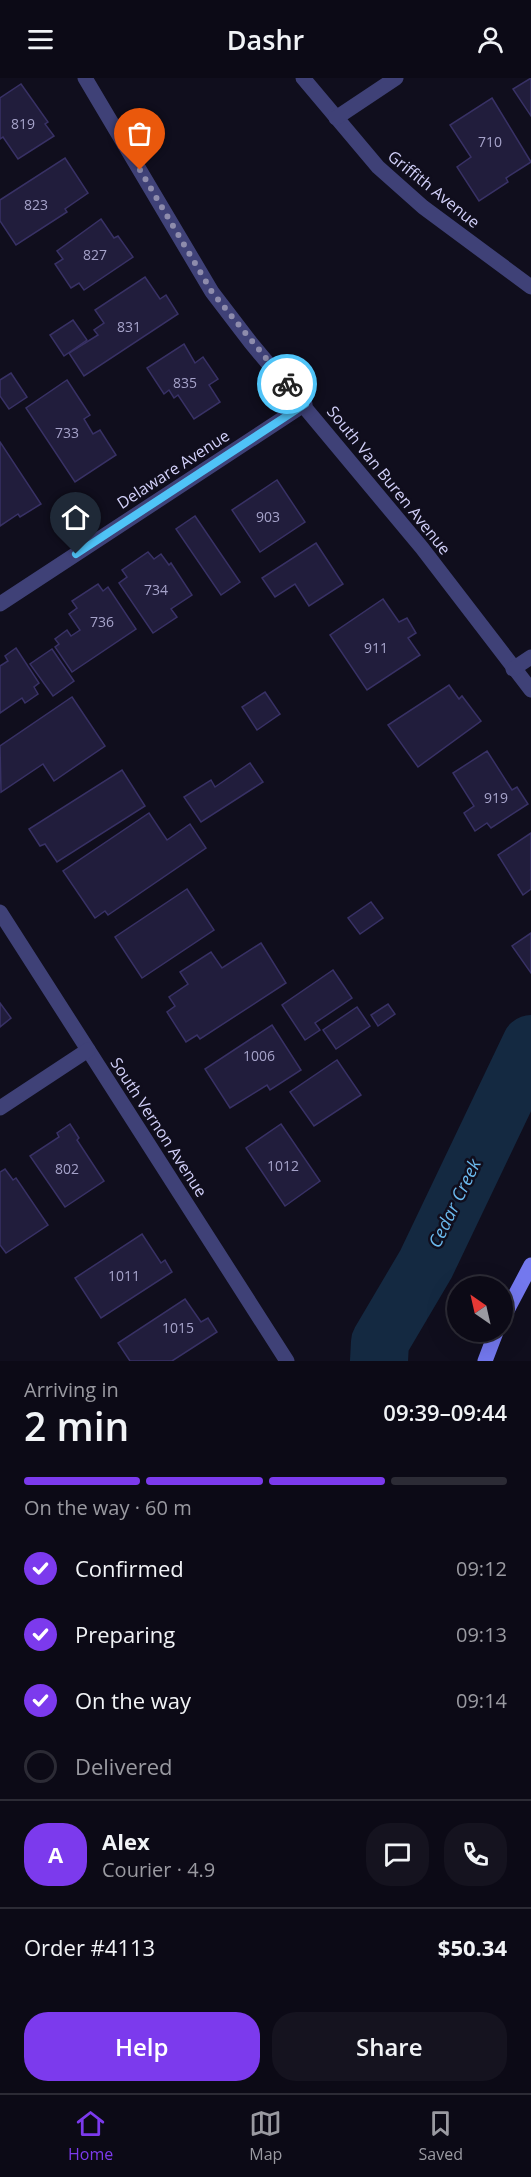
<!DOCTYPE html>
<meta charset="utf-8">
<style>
:root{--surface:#0c0a16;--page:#15131f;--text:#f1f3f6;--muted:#9a9aa1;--line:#2c2b35;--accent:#7c3aed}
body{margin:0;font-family:"Open Sans",sans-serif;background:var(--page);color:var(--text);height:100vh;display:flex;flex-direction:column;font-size:22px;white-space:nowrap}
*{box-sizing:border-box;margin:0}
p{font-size:20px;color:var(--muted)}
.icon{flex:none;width:33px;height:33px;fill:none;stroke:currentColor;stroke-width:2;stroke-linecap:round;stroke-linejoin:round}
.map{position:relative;height:1283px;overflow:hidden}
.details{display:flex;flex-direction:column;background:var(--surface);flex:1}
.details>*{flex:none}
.needle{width:39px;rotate:326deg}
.buttons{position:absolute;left:447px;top:1198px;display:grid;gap:12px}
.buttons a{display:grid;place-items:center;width:66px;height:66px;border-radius:50%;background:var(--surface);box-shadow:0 6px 24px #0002,0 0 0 2px var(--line);font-size:30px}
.pin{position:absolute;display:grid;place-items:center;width:51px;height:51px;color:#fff;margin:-62px -26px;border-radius:50% 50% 50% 0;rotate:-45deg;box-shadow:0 0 6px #0007}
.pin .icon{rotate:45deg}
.courier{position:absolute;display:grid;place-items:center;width:60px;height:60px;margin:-30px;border:4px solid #4fc3f7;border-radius:50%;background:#fff;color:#222;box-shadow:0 2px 8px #0007}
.headline em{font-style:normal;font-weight:600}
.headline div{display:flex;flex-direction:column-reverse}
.headline{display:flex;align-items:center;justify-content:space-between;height:102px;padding:0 24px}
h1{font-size:39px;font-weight:600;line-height:45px}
.bar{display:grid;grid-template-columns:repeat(4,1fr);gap:9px 6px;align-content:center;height:72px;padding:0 24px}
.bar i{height:8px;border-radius:4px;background:var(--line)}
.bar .active{background:var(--accent)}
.bar p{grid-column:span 4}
.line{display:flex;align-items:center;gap:15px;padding:0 24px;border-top:2px solid var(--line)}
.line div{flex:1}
.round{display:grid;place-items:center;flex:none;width:63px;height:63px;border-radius:24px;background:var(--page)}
ol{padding:0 24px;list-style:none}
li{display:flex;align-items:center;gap:18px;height:66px}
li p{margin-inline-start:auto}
li .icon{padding:6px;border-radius:50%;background:var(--accent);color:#fff;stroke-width:4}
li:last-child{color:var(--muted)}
li i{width:33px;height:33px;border:3px solid var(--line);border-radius:50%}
.action{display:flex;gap:12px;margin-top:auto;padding:12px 24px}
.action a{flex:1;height:69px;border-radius:24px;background:var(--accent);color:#fff;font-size:24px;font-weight:600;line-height:69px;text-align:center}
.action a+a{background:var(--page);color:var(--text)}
header{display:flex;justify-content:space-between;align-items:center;height:78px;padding:0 24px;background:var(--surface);font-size:27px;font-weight:600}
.menu{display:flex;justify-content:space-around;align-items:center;height:84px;border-top:2px solid var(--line);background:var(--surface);font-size:16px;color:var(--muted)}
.menu a{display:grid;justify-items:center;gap:3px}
.menu .active{color:var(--accent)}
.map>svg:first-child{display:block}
</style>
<header><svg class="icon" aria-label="menu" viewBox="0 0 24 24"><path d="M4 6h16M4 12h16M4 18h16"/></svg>Dashr<svg class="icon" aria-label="person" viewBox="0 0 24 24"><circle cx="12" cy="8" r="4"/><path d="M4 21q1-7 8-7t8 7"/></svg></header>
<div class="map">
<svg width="531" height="1283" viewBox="0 0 531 1283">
<rect width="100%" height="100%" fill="#100e1d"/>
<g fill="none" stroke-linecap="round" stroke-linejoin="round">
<path stroke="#142941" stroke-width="58" d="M 379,1283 L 380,1264 L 426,1186 L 531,966"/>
</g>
<g fill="#211d3c" stroke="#383165" stroke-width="1.5">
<path d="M 531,0 L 531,38 L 513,11 Z"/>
<path d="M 21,6 L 48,44 L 45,46 L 54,58 L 18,81 L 3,59 L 0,61 L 0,20 Z"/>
<path d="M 492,20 L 531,84 L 506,100 L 508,104 L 479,123 L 457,89 L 471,79 L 450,47 Z"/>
<path d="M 65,80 L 88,115 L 65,131 L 67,134 L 16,167 L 0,143 L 0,122 Z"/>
<path d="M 101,141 L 114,160 L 118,158 L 133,179 L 84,212 L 79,205 L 71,210 L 55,186 L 63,181 L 57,173 Z"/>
<path d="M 145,199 L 160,221 L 166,217 L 178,236 L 84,298 L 69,275 L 98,257 L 94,252 L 104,245 L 95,232 Z"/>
<path d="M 73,242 L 87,262 L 64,278 L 50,257 Z"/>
<path d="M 184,266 L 195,285 L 203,279 L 218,301 L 209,307 L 220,324 L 194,341 L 178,317 L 174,320 L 169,312 L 164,316 L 147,290 Z"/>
<path d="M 11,295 L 27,319 L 9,331 L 0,318 L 0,302 Z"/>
<path d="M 67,302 L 90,337 L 84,341 L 93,356 L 100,352 L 116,377 L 75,404 L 26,330 Z"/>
<path d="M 0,364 L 41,426 L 20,439 L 18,436 L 0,448 Z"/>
<path d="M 277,402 L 305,444 L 260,474 L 232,432 Z"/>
<path d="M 195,438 L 240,504 L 221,517 L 176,451 Z"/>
<path d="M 316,465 L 343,506 L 309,528 L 295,506 L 275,519 L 262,500 Z"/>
<path d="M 148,474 L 154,481 L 161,476 L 169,487 L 171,485 L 192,517 L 171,531 L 177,539 L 153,555 L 119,505 L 127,499 L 122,492 Z"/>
<path d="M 98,506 L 103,513 L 108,509 L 136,551 L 72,594 L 55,569 L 59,566 L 55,561 L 67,552 L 71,558 L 80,552 L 69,536 L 77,530 L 72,523 Z"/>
<path d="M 383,521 L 399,544 L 407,540 L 416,555 L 408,560 L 420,577 L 367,612 L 330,557 Z"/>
<path d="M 16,570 L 39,605 L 34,609 L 38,616 L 25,625 L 22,620 L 0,635 L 0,588 L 8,583 L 5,578 Z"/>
<path d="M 52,571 L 74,603 L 53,618 L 30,586 Z"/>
<path d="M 449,607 L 459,621 L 462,618 L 481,643 L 418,689 L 388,647 Z"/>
<path d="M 265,614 L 280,636 L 257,652 L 242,629 Z"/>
<path d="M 72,619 L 105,668 L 54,703 L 43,686 L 1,714 L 0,668 Z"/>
<path d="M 487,673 L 512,712 L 517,709 L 528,726 L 491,750 L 487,745 L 475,753 L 464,735 L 474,728 L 453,695 Z"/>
<path d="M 250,685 L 263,704 L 201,744 L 184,719 L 211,702 L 215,709 Z"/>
<path d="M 122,692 L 145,728 L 57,784 L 45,766 L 40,768 L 29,751 Z"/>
<path d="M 149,735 L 167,762 L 190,746 L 206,770 L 108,837 L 105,833 L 95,840 L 63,793 Z"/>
<path d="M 531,755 L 531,811 L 523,817 L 498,777 Z"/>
<path d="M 187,811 L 214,852 L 142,900 L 115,859 Z"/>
<path d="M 371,824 L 383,840 L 360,856 L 348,840 Z"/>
<path d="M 531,855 L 531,895 L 512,868 Z"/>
<path d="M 261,865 L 286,905 L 200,961 L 197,957 L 186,964 L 167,934 L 175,928 L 169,919 L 188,906 L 180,894 L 211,874 L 222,890 Z"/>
<path d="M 333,892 L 352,920 L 315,945 L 320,952 L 305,962 L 282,927 Z"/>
<path d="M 0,925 L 11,940 L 0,949 Z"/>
<path d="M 388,926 L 395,936 L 378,948 L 371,937 Z"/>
<path d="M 357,929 L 370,948 L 336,971 L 323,952 Z"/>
<path d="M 272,947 L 301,992 L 270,1012 L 267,1007 L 230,1030 L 205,991 Z"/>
<path d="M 337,982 L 361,1017 L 314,1048 L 290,1014 Z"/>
<path d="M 70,1046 L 79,1060 L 77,1062 L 104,1103 L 65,1129 L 30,1078 L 59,1059 L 57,1055 Z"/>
<path d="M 281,1046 L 320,1103 L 285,1128 L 246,1070 Z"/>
<path d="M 5,1091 L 13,1102 L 16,1100 L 48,1147 L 6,1175 L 0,1167 L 0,1094 Z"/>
<path d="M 142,1156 L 161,1185 L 165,1182 L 172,1194 L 101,1240 L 75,1200 Z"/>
<path d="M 185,1221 L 201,1244 L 208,1240 L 217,1254 L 172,1283 L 130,1283 L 118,1265 Z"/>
</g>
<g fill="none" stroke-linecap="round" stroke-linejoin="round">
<g stroke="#3f4177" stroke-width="15">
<path d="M 85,0 L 212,214 L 251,265 L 422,470 L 531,612"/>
<path d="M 303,0 L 378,89 L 423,129 L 531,209"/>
<path d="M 336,40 L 396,0"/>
<path d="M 0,526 L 305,326"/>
<path d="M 513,591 L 531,579"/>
<path d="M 0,834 L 287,1283"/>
<path d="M 0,1030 L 88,972"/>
</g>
<g stroke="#7378ee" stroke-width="15">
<path d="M 502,1242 L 531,1187"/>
<path d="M 485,1283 L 496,1254"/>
</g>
</g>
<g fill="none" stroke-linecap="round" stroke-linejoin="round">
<path stroke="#8e8cac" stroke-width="6" stroke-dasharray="0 10.8" d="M 140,92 L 212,214 L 287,306"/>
<path stroke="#4fc3f7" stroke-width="8" d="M 76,476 L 305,326 L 287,306"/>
</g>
<g text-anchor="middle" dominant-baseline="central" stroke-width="5" stroke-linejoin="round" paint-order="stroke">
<g font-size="14" fill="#a6a3ca">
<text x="23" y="45">819</text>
<text x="490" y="63">710</text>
<text x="36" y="126">823</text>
<text x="95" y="176">827</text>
<text x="129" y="248">831</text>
<text x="185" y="304">835</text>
<text x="67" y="354">733</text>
<text x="268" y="438">903</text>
<text x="156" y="511">734</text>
<text x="102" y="543">736</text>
<text x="376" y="569">911</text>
<text x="496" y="719">919</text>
<text x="259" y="977">1006</text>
<text x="283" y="1087">1012</text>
<text x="67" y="1090">802</text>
<text x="124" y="1197">1011</text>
<text x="178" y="1249">1015</text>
</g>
<g font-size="16" fill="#d2d0f9" stroke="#100e1d">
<text transform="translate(434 111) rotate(39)">Griffith Avenue</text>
<text transform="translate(173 391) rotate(-33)">Delaware Avenue</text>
<text transform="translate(389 402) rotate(51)">South Van Buren Avenue</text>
<text transform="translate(159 1049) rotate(57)">South Vernon Avenue</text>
</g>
<g font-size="18" font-style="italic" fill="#6bb9ed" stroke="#100e1d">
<text transform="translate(454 1125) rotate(-64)">Cedar Creek</text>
</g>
</g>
</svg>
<div class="buttons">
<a><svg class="needle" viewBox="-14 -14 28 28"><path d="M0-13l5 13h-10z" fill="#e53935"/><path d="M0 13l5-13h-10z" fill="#9a9aa1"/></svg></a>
</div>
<div class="pin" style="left:140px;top:92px;background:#ea580c"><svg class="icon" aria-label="bag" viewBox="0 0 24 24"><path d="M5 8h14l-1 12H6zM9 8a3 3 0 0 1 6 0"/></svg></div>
<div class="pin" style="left:76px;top:476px;background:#1f2937"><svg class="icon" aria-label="home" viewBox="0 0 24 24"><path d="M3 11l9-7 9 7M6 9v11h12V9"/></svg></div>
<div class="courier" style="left:287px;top:306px"><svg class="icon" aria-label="bike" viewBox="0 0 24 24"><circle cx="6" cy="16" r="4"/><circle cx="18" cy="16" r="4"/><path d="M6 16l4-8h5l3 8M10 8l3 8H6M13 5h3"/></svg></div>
</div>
<section class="details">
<div class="headline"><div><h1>2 min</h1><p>Arriving in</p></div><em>09:39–09:44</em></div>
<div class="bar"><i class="active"></i><i class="active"></i><i class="active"></i><i></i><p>On the way · 60 m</p></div>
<ol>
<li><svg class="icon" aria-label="check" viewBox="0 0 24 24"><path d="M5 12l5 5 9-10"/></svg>Confirmed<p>09:12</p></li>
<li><svg class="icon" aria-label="check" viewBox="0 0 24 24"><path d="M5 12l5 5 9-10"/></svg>Preparing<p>09:13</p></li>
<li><svg class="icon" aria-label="check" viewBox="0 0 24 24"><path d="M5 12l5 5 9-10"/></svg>On the way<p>09:14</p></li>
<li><i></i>Delivered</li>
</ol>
<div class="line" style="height:108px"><b class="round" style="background:var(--accent);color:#fff">A</b><div><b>Alex</b><p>Courier · 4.9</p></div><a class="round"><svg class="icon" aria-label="chat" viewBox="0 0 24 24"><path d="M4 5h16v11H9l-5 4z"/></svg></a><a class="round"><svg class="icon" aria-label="phone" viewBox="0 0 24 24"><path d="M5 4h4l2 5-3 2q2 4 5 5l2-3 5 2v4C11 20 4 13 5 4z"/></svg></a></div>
<div class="line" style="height:78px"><div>Order #4113</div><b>$50.34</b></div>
<div class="action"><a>Help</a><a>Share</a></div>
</section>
<nav class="menu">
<a class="active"><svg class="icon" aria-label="home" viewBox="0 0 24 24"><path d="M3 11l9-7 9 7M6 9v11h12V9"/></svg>Home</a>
<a><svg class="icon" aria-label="map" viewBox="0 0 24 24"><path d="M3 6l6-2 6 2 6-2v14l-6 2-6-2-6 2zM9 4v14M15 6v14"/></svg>Map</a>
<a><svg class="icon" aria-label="saved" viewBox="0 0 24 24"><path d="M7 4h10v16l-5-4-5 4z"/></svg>Saved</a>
</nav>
